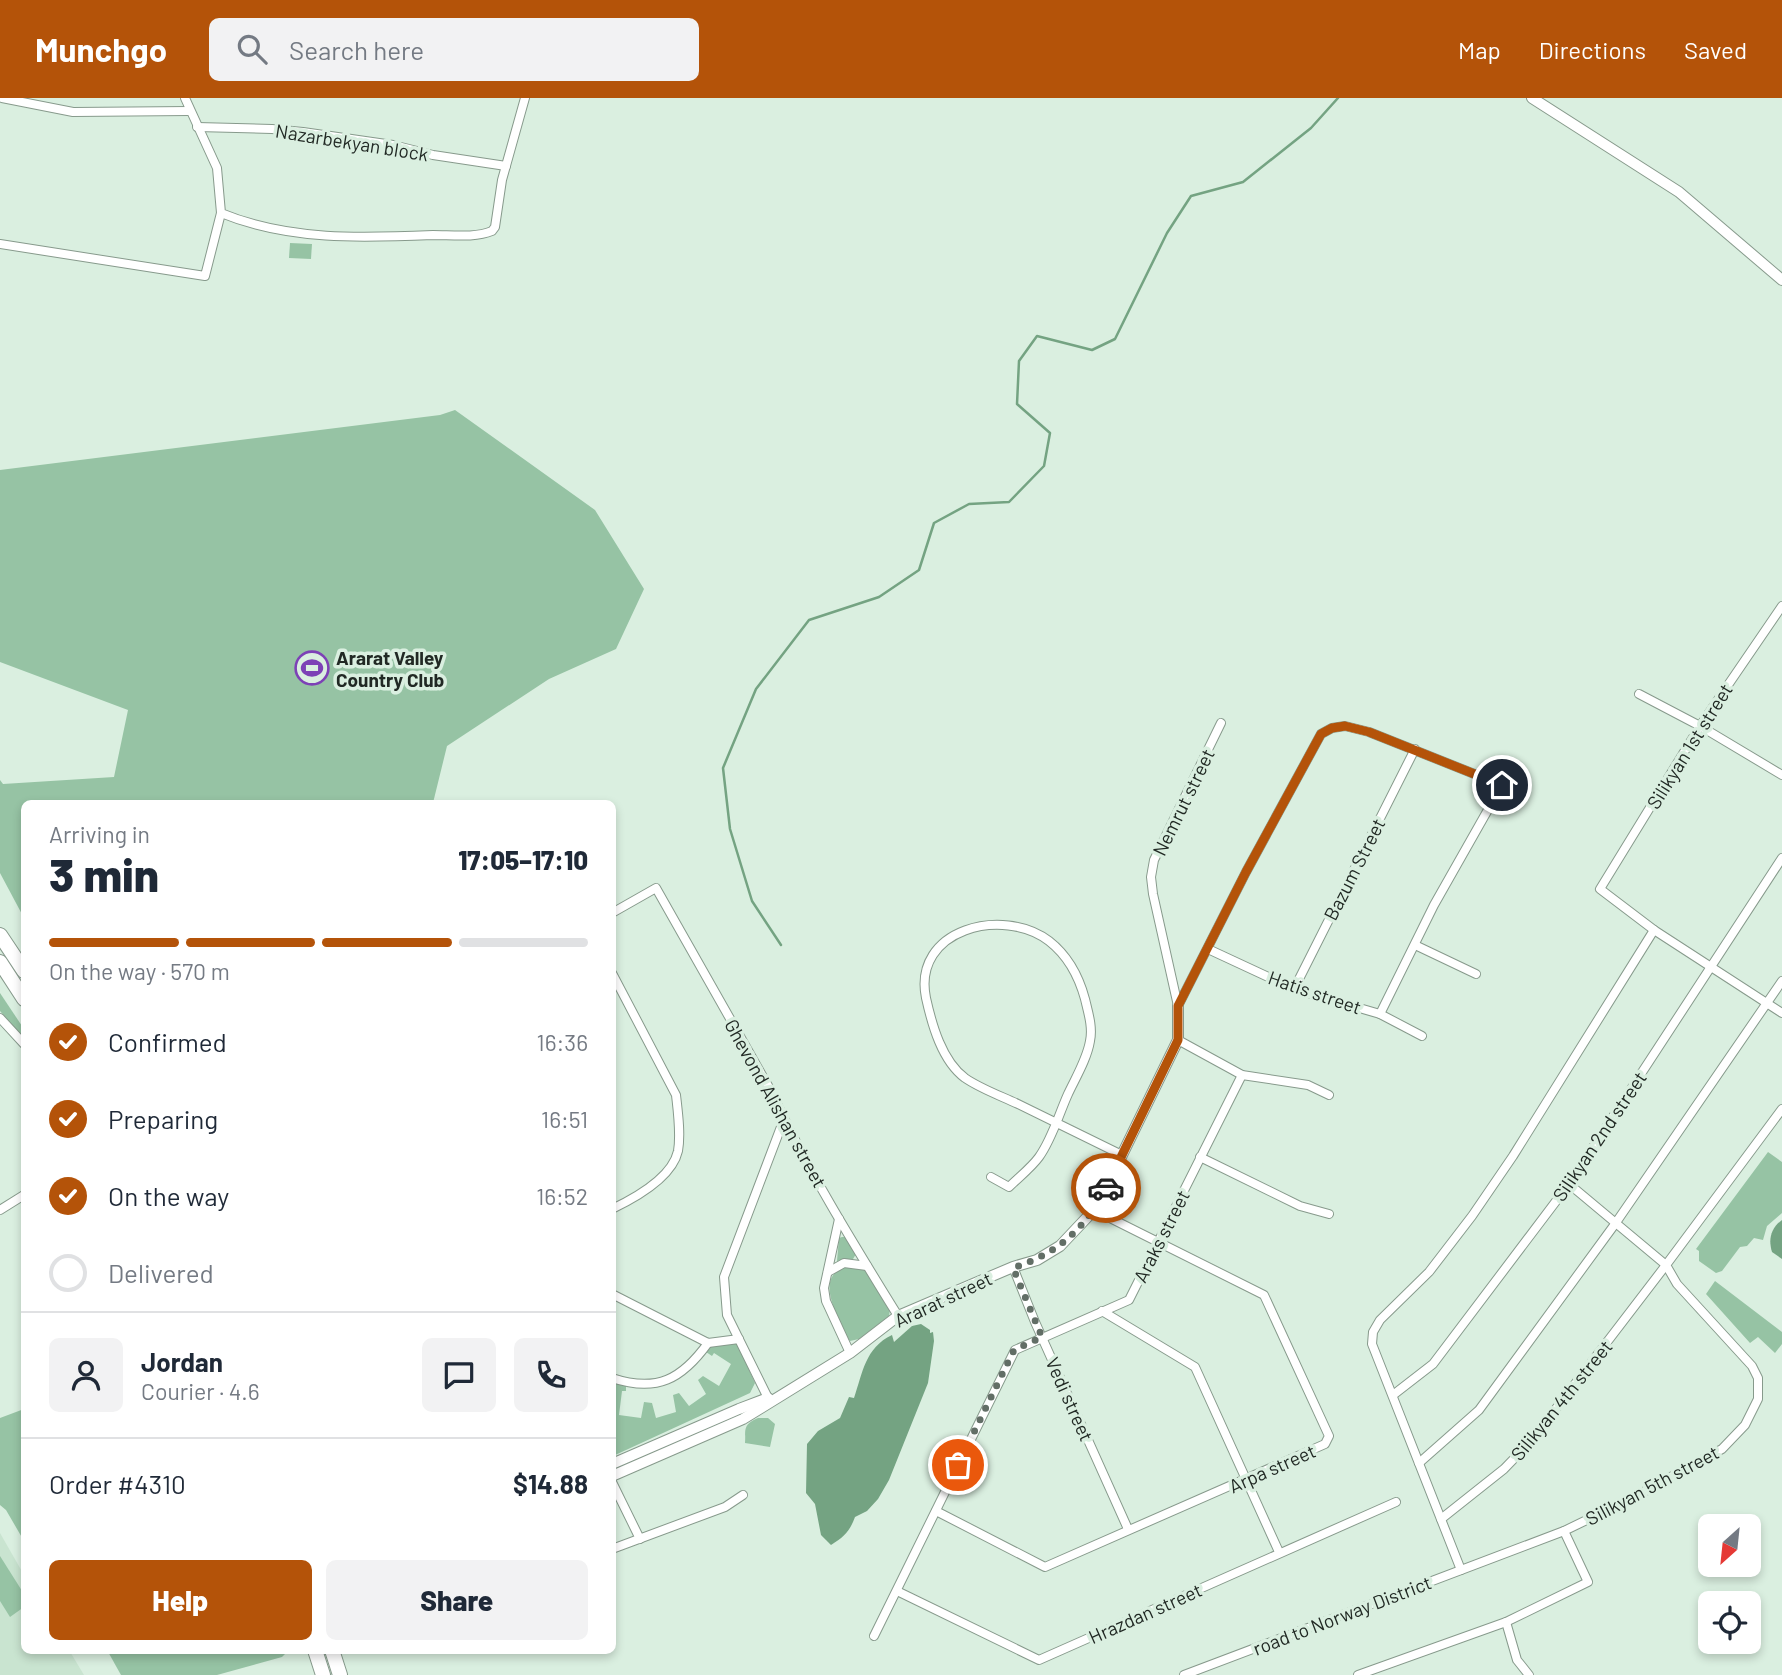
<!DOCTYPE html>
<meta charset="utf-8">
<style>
:root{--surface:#fff;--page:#f2f2f3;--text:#1f2937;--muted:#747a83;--line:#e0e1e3;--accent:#b45309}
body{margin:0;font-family:Barlow,sans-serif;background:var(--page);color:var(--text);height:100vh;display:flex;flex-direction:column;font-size:26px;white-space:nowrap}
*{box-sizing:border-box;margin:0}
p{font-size:23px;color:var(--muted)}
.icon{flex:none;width:38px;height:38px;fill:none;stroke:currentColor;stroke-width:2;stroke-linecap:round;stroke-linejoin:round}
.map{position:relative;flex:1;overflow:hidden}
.side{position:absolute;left:21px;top:702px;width:595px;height:854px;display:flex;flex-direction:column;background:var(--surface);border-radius:10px;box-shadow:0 4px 10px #0003}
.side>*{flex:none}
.needle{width:46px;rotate:207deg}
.buttons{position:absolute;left:1698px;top:1416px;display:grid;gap:14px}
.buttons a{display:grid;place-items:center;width:63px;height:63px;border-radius:10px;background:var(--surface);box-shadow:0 4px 10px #0003;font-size:35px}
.pin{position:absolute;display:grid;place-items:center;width:60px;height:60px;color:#fff;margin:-30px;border:4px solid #fff;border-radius:50%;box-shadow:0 2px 7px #0007}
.courier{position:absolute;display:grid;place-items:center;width:70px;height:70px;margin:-35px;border:5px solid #b45309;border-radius:50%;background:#fff;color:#222;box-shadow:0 2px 9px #0007}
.overview em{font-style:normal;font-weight:800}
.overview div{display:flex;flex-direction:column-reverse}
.overview{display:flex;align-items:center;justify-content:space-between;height:119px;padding:0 28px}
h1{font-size:46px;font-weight:800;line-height:52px}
.bar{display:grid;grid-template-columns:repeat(4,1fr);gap:10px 7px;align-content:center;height:84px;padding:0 28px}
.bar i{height:9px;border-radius:5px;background:var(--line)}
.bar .active{background:var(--accent)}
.bar p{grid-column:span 4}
.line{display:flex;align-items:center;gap:18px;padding:0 28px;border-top:2px solid var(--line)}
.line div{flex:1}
.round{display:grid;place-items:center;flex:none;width:74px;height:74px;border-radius:10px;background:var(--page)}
ol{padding:0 28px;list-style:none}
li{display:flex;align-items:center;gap:21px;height:77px}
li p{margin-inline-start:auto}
li .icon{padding:7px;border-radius:50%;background:var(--accent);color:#fff;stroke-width:4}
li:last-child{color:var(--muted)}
li i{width:38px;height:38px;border:4px solid var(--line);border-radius:50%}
.action{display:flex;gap:14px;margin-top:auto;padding:14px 28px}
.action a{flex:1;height:80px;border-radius:10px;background:var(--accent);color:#fff;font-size:28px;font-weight:800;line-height:80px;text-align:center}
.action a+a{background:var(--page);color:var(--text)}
header{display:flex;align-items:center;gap:42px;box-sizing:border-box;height:98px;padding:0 35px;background:var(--accent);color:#fff}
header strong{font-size:33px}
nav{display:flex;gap:38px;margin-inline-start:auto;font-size:24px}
.search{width:490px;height:63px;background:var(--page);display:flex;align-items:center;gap:18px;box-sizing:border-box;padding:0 24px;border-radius:10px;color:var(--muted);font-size:26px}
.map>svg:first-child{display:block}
</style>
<header>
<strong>Munchgo</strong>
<div class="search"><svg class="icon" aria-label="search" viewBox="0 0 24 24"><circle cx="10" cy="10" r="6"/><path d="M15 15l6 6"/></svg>Search here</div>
<nav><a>Map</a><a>Directions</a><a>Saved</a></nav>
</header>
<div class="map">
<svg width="1782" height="1577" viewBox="0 0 1782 1577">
<rect width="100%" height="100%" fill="#daefe0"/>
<path fill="#c9e4d0" d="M 0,1435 L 24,1477 L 24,1552 L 69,1552 L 84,1577 L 0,1577 Z"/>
<g fill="#96c3a4">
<path d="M 290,145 L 312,146 L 311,161 L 289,160 Z"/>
<path d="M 455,312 L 595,412 L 644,491 L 616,551 L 549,581 L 447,648 L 433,705 L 24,705 L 24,820 L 0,775 L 0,682 L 3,686 L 114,679 L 128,612 L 0,564 L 0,372 L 440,317 Z"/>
<path d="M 0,895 L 24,931 L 24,940 L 0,913 Z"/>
<path d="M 1768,1054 L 1782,1064 L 1782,1115 L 1767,1128 L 1763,1142 L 1754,1140 L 1747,1148 L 1740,1149 L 1722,1173 L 1716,1175 L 1699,1163 L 1699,1153 L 1696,1151 Z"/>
<path d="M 842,1139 L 846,1139 L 856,1156 L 853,1161 L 837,1163 L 839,1140 Z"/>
<path d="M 854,1168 L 866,1173 L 890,1212 L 889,1218 L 859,1241 L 850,1243 C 844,1236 841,1227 837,1218 C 828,1196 821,1171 854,1168 Z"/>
<path d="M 1715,1183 L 1782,1234 L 1782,1246 L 1775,1255 L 1758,1239 L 1750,1245 L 1706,1196 Z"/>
<path d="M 737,1245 L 755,1285 L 750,1295 L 613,1358 L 613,1281 L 626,1287 L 626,1293 L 622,1293 L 619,1317 L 641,1320 L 644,1304 L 652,1305 L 656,1320 L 676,1314 L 673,1297 L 679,1295 L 689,1308 L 706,1296 L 698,1282 L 703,1278 L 719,1288 L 731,1266 L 714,1255 L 712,1258 L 706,1254 L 711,1247 Z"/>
<path d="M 24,1311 L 24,1443 L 6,1412 L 0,1407 L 0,1320 Z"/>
<path d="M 758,1320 L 768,1320 L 775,1326 L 770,1349 L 745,1345 C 746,1332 742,1327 758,1320 Z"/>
<path d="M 0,1458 L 24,1496 L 24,1509 L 10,1519 L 0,1503 Z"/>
<path d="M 107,1552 L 289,1552 L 282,1559 L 217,1577 L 121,1577 Z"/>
</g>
<g fill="#74a382">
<path d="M 1782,1122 L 1782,1161 L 1772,1154 C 1768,1141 1771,1130 1782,1122 Z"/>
<path d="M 921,1226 L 930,1232 L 930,1235 L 933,1234 L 934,1243 L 928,1285 L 889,1382 L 878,1401 L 867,1413 L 855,1419 C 850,1433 844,1439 831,1447 L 821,1437 L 815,1406 L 806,1395 L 807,1346 L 818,1333 L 840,1320 L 849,1299 L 854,1300 C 863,1274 865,1250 892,1237 L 894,1244 L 912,1228 Z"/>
</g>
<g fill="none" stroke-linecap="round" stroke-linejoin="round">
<path stroke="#74a382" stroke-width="2.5" d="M 781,847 L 752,803 L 730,731 L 723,670 L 756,591 L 809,522 L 879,499 L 919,472 L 934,425 L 969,406 L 1009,404 L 1044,368 L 1050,335 L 1017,306 L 1019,263 L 1037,238 L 1092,252 L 1115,241 L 1167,135 L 1191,98 L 1243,84 L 1311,30 L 1338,0"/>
<defs>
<g id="street">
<path d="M 2,0 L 73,14 L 190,13"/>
<path d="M 185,0 L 217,70 L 221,115 C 289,143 362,140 433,137 C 452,137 475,140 492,133 L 495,129 L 502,82 L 525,0"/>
<path d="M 197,29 L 272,31 L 303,34 L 393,47 L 433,57 L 506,68"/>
<path d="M 0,146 L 205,178 L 221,115"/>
<path d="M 1782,508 L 1700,628 L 1600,791 L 1654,832 L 1782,915"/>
<path d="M 1639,596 L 1700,628 L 1782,677"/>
<path d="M 612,815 L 656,790 L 771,993 C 807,1071 853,1145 898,1218"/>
<path d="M 1415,847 L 1476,876"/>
<path d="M 1208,851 L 1294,891 L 1380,916 L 1422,938"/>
<path d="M 612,875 L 676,997 C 678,1015 681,1036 678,1053 C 672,1080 635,1100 612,1111"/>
<path d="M 1294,891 L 1415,651"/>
<path d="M 1178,908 L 1246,774 L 1321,636 L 1332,630 L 1345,628 L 1369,634 L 1502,687 L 1434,807 L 1380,916"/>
<path d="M 1178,908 L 1153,796 L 1151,779 L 1154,762 L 1221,625"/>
<path d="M 0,920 L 24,946"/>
<path d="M 1178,942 L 1242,977 L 1308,987 L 1329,997"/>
<path d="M 1200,1059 L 1300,1108 L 1329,1116"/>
<path d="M 991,1079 L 1009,1089 C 1019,1079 1031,1070 1039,1059 C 1052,1041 1059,1016 1068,996 C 1076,979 1087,961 1090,943 C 1093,929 1088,914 1085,901 C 1079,879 1067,857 1049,843 C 1003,808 912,831 926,900 C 932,927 942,963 965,980 C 981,991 1001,998 1018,1006 C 1053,1023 1088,1040 1122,1057"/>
<path d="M 0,1112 L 24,1097"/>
<path d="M 839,1121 L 824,1190 L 826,1203 L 850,1255"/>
<path d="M 1013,1169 L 1035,1224 L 1128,1431"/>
<path d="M 828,1174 L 844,1165 L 867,1168"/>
<path d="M 612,1196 L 708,1245 L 739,1241"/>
<path d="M 1102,1213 L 1195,1269 L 1279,1454"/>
<path d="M 612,1280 C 657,1295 682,1281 708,1245"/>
<path d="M 1393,1297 L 1433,1266 L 1569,1086 L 1782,760"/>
<path d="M 770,1304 L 727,1217 L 724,1179 L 784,1021"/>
<path d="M 1419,1365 L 1479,1312 L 1615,1126 L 1782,883"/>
<path d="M 612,1384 L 640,1441"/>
<path d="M 936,1413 L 1045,1469 L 1325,1346 L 1329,1338 L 1264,1197 L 1094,1112"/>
<path d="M 1441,1421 L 1504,1371 L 1532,1342 L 1666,1167 L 1569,1086"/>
<path d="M 612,1451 L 725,1409 L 743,1397"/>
<path d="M 1461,1472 L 1372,1246 L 1373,1234 L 1380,1222 L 1429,1174 L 1472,1118 L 1513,1058 L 1654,832"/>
<path d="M 897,1493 L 1039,1562 L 1396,1404"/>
<path d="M 1506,1524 L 1517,1562 L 1529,1577"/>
<path d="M 874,1538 L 1015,1252 L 1129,1202 L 1242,977"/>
<path d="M 1184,1577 L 1564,1433 L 1638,1397 L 1722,1351 L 1745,1327 L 1758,1301 L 1758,1280 L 1752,1268 L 1677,1186 L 1666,1167 L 1782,1011"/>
<path d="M 1358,1577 L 1506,1524 L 1588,1484 L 1564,1433"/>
</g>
<g id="secondary">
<path d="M 1532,0 L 1679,94 L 1782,182"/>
<path d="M 612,1366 L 739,1311 L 768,1300"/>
<path d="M 612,1378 L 743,1321 L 850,1255 L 898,1218 L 1013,1169 L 1037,1162 L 1060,1148 L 1094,1112 L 1122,1057 L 1178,942 L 1178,908"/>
</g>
<g id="highway">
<path d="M 0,837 L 24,873"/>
<path d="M 0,864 L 24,901"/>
<path d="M 315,1552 L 323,1577"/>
<path d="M 332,1552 L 340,1577"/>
</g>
</defs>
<use href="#street" stroke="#879a8c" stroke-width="10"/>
<use href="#secondary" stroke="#879a8c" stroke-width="12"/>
<use href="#highway" stroke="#879a8c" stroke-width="16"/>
<use href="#street" stroke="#fff" stroke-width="8"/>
<use href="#secondary" stroke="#fff" stroke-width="10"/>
<use href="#highway" stroke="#fff" stroke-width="14"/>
</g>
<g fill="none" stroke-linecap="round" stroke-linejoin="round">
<path stroke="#626e66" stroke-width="7" stroke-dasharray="0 12.6" d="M 958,1367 L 1014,1252 L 1042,1239 L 1013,1170 C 1058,1155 1084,1132 1106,1090"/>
<path stroke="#b45309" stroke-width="9" d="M 1106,1090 L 1178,942 L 1178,908 L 1246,774 L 1321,636 L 1332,630 L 1345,628 L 1369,634 L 1502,687"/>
</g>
<defs>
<symbol id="stadium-ring" viewBox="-11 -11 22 22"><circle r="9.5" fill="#daefe0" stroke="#7d41b6" stroke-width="1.5"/><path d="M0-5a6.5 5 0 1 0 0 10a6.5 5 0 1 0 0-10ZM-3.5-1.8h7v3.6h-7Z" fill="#7d41b6"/></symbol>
</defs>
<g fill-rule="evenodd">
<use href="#stadium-ring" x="293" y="551" width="38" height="38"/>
</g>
<g text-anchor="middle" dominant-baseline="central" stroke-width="7" stroke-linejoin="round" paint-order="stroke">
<g font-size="19" fill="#212924" stroke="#daefe0">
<text transform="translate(352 44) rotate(9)">Nazarbekyan block</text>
<text transform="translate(1689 648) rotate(-58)">Silikyan 1st street</text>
<text transform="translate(1183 704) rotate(-64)">Nemrut street</text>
<text transform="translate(1354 771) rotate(-63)">Bazum Street</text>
<text transform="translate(1315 894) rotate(19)">Hatis street</text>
<text transform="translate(776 1005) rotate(61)">Ghevond Alishan street</text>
<text transform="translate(1599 1038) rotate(-56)">Silikyan 2nd street</text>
<text transform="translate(1161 1138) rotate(-63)">Araks street</text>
<text transform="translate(943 1201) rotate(-25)">Ararat street</text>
<text transform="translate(1070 1301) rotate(66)">Vedi street</text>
<text transform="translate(1561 1302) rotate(-51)">Silikyan 4th street</text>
<text transform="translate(1272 1370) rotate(-24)">Arpa street</text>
<text transform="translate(1652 1387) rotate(-28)">Silikyan 5th street</text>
<text transform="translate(1145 1515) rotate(-24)">Hrazdan street</text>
<text transform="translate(1342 1517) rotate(-21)">road to Norway District</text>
</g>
<g font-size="19" font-weight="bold" fill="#212924" stroke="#daefe0" text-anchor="start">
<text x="336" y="559">Ararat Valley<tspan x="336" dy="22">Country Club</tspan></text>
</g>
</g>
</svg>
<div class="buttons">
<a><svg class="needle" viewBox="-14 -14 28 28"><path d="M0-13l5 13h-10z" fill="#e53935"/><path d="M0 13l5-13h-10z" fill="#747a83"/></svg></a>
<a><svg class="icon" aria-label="locate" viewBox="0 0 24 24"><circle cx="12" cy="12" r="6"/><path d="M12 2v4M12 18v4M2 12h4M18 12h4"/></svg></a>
</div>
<div class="pin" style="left:958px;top:1367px;background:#ea580c"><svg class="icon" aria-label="bag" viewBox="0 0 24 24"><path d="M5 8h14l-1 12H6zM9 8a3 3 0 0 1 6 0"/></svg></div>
<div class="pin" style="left:1502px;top:687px;background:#1f2937"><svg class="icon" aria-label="home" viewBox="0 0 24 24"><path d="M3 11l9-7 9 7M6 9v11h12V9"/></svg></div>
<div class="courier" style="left:1106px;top:1090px"><svg class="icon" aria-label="car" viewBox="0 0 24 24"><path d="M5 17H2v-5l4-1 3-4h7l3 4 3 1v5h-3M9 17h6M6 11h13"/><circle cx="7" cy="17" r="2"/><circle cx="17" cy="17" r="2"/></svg></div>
<section class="side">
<div class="overview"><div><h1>3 min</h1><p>Arriving in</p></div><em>17:05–17:10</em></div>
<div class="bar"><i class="active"></i><i class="active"></i><i class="active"></i><i></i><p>On the way · 570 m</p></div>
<ol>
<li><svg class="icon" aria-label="check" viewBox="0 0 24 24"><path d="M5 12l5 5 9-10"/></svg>Confirmed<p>16:36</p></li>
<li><svg class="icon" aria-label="check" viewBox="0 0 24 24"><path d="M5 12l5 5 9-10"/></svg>Preparing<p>16:51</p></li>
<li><svg class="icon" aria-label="check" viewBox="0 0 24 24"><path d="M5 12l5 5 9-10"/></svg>On the way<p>16:52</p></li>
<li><i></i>Delivered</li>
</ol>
<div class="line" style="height:126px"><a class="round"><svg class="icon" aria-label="person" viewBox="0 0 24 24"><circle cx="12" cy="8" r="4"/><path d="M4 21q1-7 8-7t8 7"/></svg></a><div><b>Jordan</b><p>Courier · 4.6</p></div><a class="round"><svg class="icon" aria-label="chat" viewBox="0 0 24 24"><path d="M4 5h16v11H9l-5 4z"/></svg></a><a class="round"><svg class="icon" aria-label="phone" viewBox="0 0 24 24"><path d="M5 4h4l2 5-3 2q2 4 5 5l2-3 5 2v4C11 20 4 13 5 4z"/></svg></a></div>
<div class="line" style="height:91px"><div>Order #4310</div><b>$14.88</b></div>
<div class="action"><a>Help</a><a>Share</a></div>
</section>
</div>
